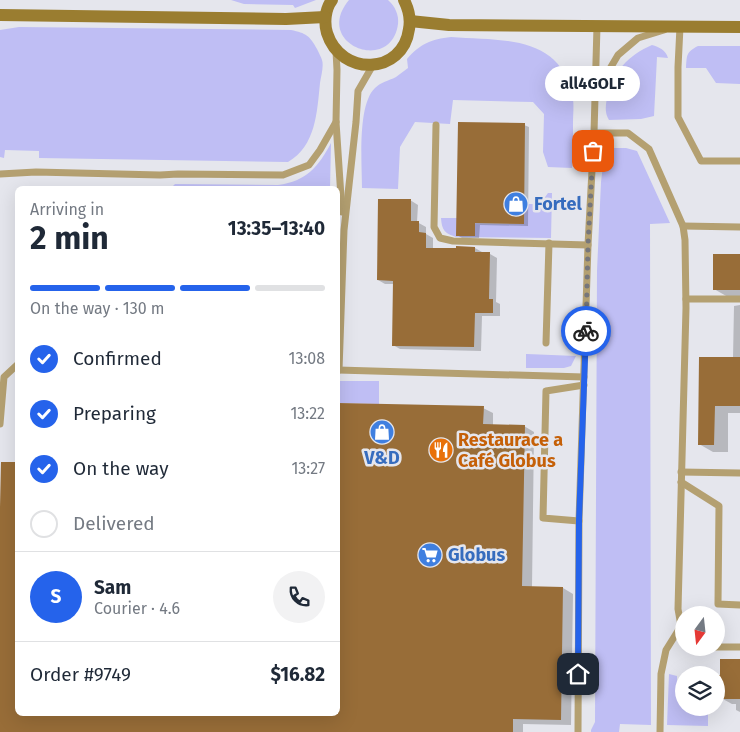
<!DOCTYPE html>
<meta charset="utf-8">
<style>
:root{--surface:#fff;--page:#f2f2f3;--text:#1f2937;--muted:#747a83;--line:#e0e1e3;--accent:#2563eb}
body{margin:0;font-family:"Fira Sans",sans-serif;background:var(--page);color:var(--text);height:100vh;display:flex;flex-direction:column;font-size:19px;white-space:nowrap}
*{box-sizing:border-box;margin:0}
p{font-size:16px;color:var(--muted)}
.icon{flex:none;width:28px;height:28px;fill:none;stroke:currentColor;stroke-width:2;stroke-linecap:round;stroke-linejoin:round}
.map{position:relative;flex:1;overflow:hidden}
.details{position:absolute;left:15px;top:186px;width:325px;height:530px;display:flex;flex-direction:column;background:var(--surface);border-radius:8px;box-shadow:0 5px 20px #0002}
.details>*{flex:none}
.needle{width:32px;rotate:195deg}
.fabs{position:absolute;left:675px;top:606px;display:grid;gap:10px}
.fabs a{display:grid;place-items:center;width:50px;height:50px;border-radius:50%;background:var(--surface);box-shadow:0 5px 20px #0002;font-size:25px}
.pin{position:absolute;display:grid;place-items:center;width:42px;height:42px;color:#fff;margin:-21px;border-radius:10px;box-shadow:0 2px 8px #0006}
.courier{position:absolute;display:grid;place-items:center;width:50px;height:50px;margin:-25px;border:4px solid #2563eb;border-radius:50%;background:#fff;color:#222;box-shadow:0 1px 6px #0007}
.bubble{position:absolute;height:35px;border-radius:18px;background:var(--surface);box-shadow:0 5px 20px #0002;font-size:16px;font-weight:700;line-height:35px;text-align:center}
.head em{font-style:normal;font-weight:700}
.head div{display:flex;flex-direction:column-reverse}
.head{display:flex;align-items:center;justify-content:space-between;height:85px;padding:0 15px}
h1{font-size:32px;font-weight:700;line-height:38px}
.bar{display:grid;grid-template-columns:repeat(4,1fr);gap:8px 5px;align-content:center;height:60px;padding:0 15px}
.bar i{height:6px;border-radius:4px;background:var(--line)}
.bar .current{background:var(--accent)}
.bar p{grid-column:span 4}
.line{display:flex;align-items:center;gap:12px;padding:0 15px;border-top:1px solid var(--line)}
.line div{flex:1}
.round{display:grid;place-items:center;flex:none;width:52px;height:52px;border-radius:26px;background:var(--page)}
ol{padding:0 15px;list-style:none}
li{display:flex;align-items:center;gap:15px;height:55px}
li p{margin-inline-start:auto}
li .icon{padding:5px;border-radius:50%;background:var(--accent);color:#fff;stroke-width:4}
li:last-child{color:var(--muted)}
li i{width:28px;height:28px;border:2px solid var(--line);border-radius:50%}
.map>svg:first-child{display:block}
</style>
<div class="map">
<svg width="740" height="732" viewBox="0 0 740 732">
<rect width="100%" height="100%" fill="#e5e6ed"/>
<g fill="#bfbef4">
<path d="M 231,0 L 316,0 L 295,8 L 293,5 L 244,4 Z"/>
<path d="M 349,0 L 388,0 C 395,6 399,15 398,24 C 391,75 312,44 349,0 Z"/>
<path d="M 19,27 L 291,30 C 306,33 310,36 317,49 C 319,53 321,57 322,60 C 324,66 321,76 320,83 C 317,112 316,146 288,162 L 39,158 L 39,151 L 5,150 L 4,158 L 0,157 L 0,30 Z"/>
<path d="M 451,37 C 502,41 562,34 573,99 C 574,107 573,115 573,122 C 573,137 573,153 572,168 L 548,167 L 543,152 L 544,114 L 533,102 L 453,100 L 450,124 L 415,122 L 400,147 L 398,189 L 362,188 C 362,164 357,105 375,88 C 381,82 388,81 396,77 C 400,74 404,71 408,68 L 407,59 C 420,44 431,39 451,37 Z"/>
<path d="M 652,45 C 659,47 666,50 668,58 L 657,57 L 654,116 L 641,119 L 609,120 C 604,112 606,105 607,97 C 612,72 629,55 652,45 Z"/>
<path d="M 698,46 L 740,46 L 740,84 L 716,83 L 706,68 L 686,68 C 687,55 686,52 698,46 Z"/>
<path d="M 331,143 L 330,189 L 170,189 L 175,184 L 278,185 C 307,181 318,167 331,143 Z"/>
<path d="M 614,148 L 626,148 L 637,151 L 670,223 L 650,224 L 651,725 L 620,724 L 619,732 L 591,732 L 591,730 L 595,722 L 597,271 L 601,182 L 604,157 Z"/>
<path d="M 548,193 L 552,193 L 551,238 L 456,237 C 445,233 442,231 441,218 L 457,218 L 457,223 L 523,224 L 524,204 L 540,204 Z"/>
<path d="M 526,354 L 527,354 L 576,356 L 571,366 L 564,368 L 526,368 Z"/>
<path d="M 338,381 L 379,381 L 379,404 L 338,403 Z"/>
<path d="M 669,674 L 677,676 L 677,689 L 684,689 L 684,708 L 708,708 L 708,726 L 667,725 Z"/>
</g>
<g fill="#0003">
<path d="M 524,125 L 529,127 L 528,226 L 480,225 L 479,238 L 462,238 L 457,235 Z"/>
<path d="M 410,200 L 418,205 L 417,222 L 426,227 L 426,234 L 433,238 L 433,249 L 475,248 L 482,252 L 490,254 L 497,258 L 496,302 L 500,304 L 500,316 L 482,316 L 481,351 L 400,349 L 393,345 L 394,284 L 385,284 L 378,280 Z"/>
<path d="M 740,256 L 740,297 L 728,297 L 714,289 Z"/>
<path d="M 740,305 L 740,413 L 728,413 L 728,452 L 713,452 L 699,444 L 733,358 L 734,306 Z"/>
<path d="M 338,405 L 483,408 L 493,413 L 493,426 L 524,426 L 534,432 L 532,588 L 563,588 L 573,594 L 571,725 L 523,724 L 523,732 L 0,732 L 0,627 L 18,714 L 338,714 Z"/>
<path d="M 740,660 L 740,712 L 736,710 L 736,704 L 732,704 L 721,698 L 721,694 L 716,691 L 716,676 L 721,676 Z"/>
</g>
<g fill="#986d38">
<path d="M 458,122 L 525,123 L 524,224 L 475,223 L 475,236 L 456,236 Z"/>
<path d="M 378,199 L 411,199 L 411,221 L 419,221 L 419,232 L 426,233 L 426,248 L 456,248 L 456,246 L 475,247 L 475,252 L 490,252 L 489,299 L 493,299 L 493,313 L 475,313 L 474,347 L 392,346 L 393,281 L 377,280 Z"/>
<rect x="713" y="254" width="27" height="36"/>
<path d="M 699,357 L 740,357 L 740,406 L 715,406 L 714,445 L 698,445 Z"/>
<path d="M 338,403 L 484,406 L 483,424 L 525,425 L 522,586 L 563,587 L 561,720 L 513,719 L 513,732 L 0,732 L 0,507 L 1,462 L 18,462 L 18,714 L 338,714 Z"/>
<path d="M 720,659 L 740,659 L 740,699 L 720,699 L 720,690 L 716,690 L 716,675 L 720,675 Z"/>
</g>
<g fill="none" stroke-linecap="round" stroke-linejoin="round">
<g stroke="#b4a071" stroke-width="7">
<path d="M 680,27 L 678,67 L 678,117 L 701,161 L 740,161"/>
<path d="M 336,51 L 337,70 L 336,122 L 342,212"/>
<path d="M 595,94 L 618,55 L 638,38 L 664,30"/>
<path d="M 436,125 L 434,227 L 440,238 L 453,241 L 588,245"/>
<path d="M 594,133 L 628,133 L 649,149 L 683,226 L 685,240 L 686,308 L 678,609 L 681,626 L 684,630"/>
<path d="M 0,174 L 36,172 L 160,175 L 178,174 L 283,175 L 309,165 L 320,150 L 336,122"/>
<path d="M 683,226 L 740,227"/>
<path d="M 686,299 L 740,299"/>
<path d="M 546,343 L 549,243"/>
<path d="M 338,370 L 584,377"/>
<path d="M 339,370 L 344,230 L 356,122 L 358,91 L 373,65"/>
<path d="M 0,424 L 4,377 L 18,364"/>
<path d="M 681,472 L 740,473"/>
<path d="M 681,482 L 719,506 L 718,604 L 740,605"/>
<path d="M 579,521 L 543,518 L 546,391 L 584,385"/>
<path d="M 716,647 L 740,647"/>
<path d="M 578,732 L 579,521 L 588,245 L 594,133 L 597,26"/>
<path d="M 660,732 L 661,674 L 666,650 L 681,626"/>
</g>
<g stroke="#9a7d30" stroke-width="12">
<path d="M 332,0 C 325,9 324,23 327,33 C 341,77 403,75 409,29 C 411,19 409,10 404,0"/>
<path d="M 0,15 L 286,19 L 325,17"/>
<path d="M 410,21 L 449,25 L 740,27"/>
</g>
</g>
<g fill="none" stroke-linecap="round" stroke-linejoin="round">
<path stroke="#76767b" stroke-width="5" stroke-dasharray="0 9" d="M 586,331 L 588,245 L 593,151"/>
<path stroke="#2563eb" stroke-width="6" d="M 578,674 L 579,521 L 586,331"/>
</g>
<defs>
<symbol id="shop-disc" viewBox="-11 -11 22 22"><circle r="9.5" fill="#3f7fe0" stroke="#e5e6ed"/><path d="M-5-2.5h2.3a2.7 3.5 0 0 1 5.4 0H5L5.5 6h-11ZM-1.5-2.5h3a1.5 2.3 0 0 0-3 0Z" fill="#fff"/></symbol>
<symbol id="restaurant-disc" viewBox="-11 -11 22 22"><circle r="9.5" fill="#e8710a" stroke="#e5e6ed"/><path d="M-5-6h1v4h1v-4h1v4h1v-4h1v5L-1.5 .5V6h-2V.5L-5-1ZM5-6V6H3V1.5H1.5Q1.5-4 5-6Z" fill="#fff"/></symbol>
<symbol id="supermarket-disc" viewBox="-11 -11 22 22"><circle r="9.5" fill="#3f7fe0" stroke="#e5e6ed"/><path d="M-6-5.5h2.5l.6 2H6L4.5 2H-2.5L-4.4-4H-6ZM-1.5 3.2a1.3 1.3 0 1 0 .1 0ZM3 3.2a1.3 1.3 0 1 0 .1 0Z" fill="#fff"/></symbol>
</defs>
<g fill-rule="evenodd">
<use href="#shop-disc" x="502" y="190" width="28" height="28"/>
<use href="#shop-disc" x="368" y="418" width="28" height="28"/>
<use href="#restaurant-disc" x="427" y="436" width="28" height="28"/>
<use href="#supermarket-disc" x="416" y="541" width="28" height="28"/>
</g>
<g text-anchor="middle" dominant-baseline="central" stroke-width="5" stroke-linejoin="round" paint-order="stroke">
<g font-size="18" font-weight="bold" fill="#366cbe" stroke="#e5e6ed" text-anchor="start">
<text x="534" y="204">Fortel</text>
<text x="382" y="458" text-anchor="middle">V&amp;D</text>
<text x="448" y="555">Globus</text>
</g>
<g font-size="18" font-weight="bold" fill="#c56008" stroke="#e5e6ed" text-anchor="start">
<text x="458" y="440">Restaurace a<tspan x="458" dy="21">Café Globus</tspan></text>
</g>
</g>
</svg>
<div class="fabs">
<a><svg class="needle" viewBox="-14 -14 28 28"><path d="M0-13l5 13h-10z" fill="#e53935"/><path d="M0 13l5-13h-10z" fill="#747a83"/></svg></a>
<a><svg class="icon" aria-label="layers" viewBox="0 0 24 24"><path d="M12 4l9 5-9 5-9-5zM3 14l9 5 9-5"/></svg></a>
</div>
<div class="pin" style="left:593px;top:151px;background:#ea580c"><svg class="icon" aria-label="bag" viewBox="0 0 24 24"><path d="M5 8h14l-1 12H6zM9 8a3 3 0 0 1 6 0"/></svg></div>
<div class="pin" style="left:578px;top:674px;background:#1f2937"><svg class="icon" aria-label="home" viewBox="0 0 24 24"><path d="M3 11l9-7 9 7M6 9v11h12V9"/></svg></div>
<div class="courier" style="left:586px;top:331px"><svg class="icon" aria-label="bike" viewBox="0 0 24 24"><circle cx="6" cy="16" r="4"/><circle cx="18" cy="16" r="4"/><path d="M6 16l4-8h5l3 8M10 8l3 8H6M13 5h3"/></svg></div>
<div class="bubble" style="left:545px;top:66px;width:95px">all4GOLF</div>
<section class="details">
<div class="head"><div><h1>2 min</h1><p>Arriving in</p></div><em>13:35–13:40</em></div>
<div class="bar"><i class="current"></i><i class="current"></i><i class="current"></i><i></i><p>On the way · 130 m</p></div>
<ol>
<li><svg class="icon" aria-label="check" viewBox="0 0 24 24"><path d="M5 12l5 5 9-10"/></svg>Confirmed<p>13:08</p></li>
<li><svg class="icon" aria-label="check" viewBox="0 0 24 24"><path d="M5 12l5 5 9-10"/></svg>Preparing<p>13:22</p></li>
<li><svg class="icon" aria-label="check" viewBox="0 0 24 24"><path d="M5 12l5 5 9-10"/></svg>On the way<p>13:27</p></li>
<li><i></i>Delivered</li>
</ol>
<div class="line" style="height:90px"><b class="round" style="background:var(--accent);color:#fff">S</b><div><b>Sam</b><p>Courier · 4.6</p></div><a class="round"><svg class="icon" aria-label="phone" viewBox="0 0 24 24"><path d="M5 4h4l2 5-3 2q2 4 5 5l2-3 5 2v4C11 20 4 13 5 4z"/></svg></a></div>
<div class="line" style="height:65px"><div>Order #9749</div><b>$16.82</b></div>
</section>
</div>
